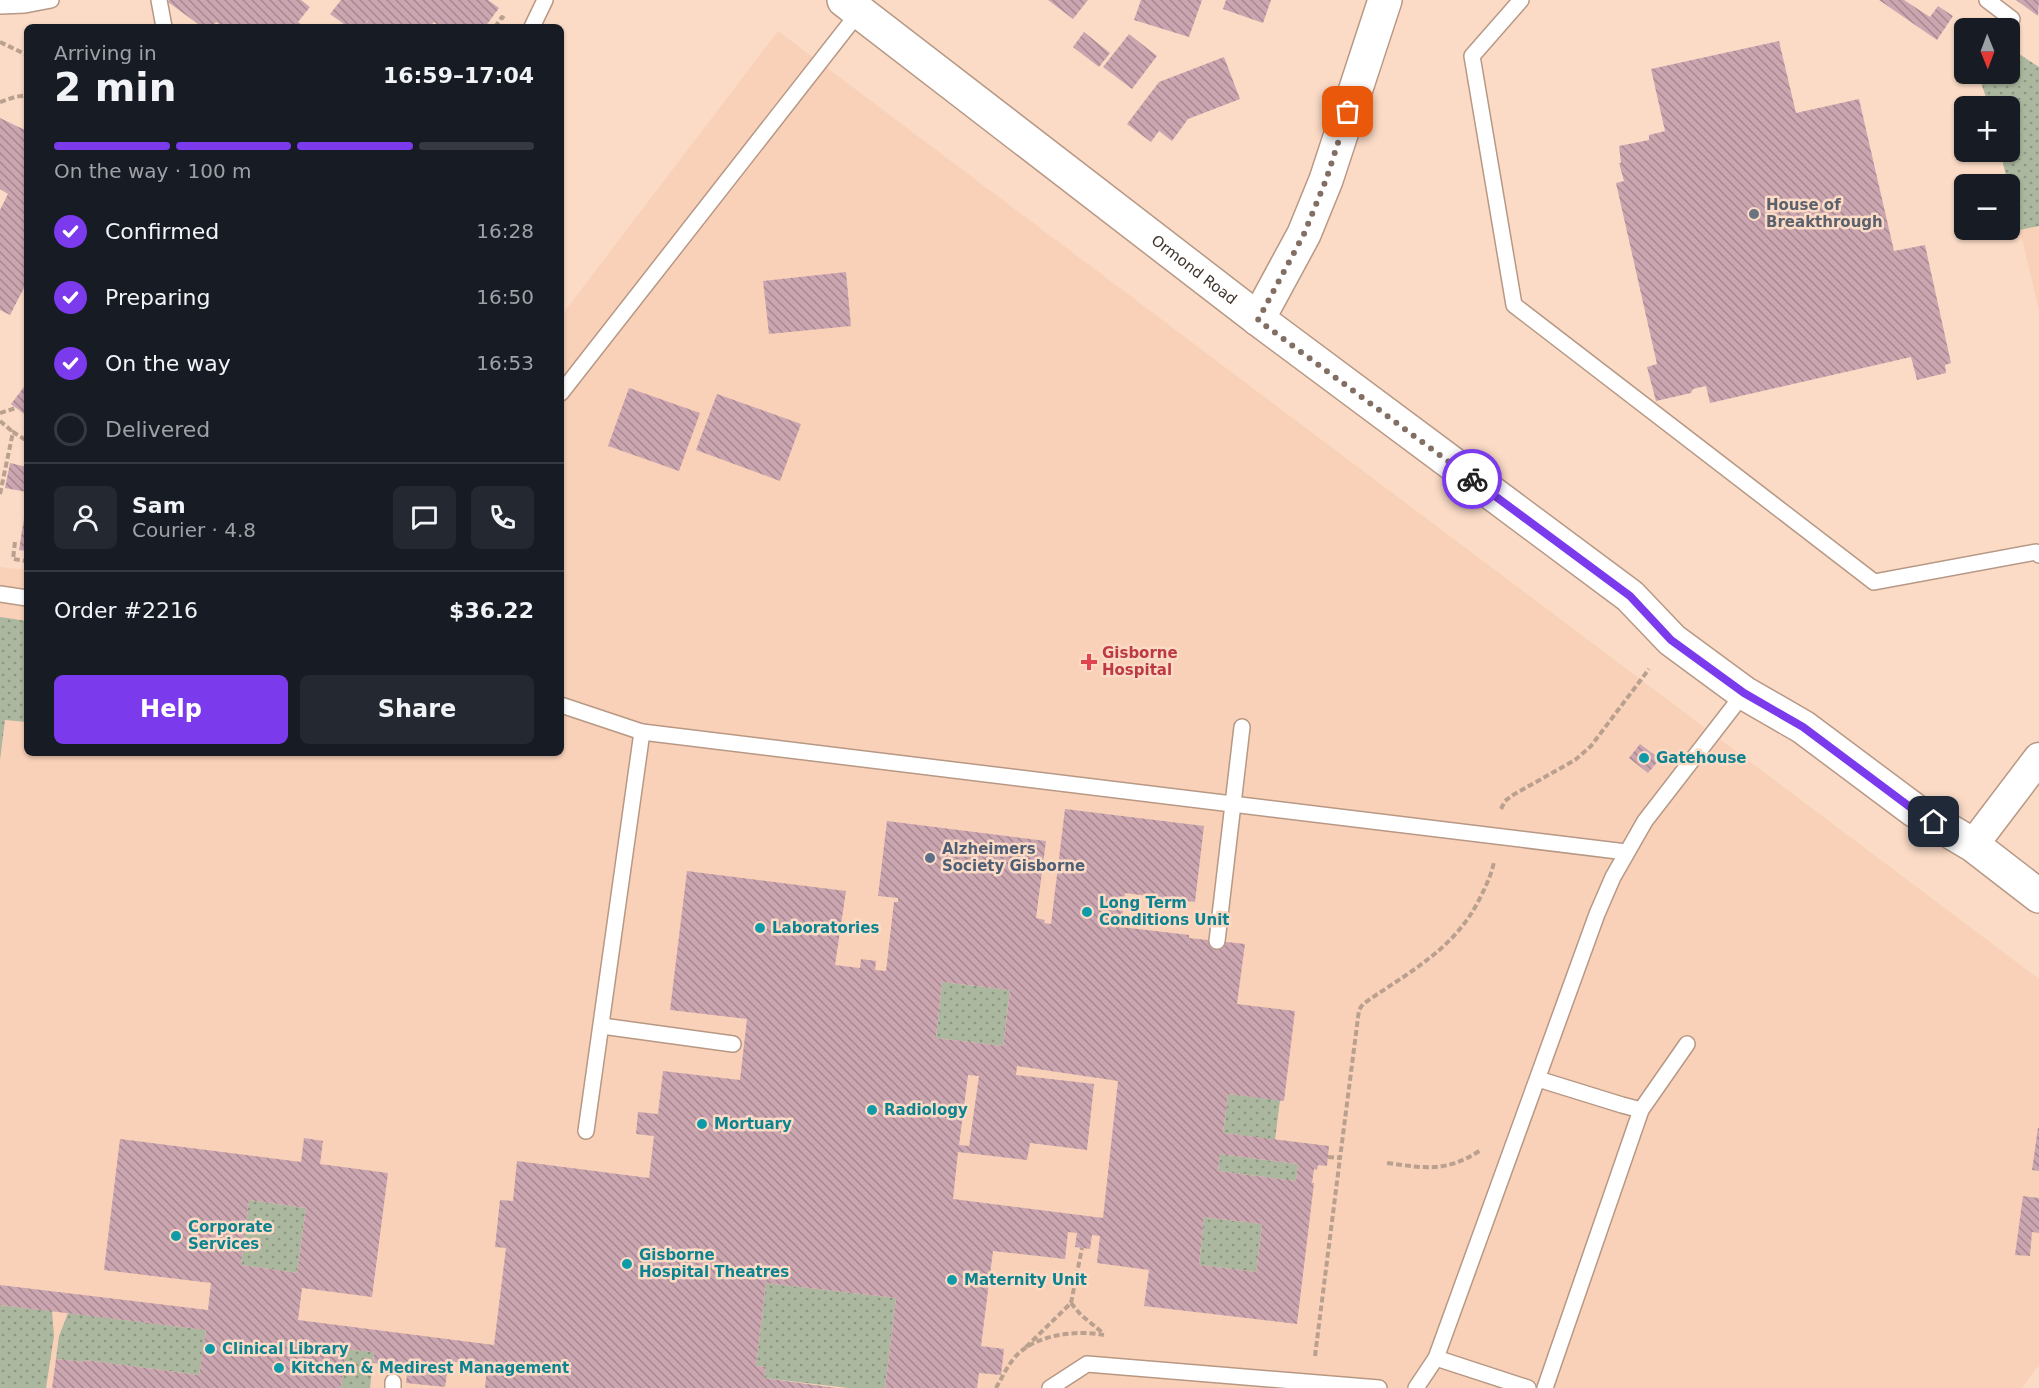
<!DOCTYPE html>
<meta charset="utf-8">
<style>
:root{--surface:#171b24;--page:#242831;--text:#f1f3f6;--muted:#9ea1a6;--line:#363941;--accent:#7c3aed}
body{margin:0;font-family:"DejaVu Sans",sans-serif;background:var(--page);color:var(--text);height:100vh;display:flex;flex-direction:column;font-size:22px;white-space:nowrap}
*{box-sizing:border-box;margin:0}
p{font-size:20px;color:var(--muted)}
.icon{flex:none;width:33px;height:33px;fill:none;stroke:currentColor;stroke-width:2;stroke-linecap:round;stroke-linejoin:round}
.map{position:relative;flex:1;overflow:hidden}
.drawer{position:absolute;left:24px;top:24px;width:540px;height:732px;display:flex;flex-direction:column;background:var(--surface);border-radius:9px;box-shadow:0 2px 4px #0004}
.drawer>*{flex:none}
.needle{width:39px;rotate:179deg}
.tools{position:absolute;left:1954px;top:18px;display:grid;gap:12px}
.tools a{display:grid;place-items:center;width:66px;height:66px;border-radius:9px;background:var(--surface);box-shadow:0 2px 4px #0004;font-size:30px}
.pin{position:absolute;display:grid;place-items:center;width:51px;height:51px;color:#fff;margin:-26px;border-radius:12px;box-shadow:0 3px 9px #0006}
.courier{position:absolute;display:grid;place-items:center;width:60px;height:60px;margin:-30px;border:4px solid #7c3aed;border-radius:50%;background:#fff;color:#222;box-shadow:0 2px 8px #0007}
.summary em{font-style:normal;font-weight:700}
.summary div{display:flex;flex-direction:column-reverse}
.summary{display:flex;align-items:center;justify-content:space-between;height:102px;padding:0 30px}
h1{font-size:39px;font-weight:700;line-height:45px}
.bar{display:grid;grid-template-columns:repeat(4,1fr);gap:9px 6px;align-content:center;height:72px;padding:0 30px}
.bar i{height:8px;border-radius:4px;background:var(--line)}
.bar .selected{background:var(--accent)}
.bar p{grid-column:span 4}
.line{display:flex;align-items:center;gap:15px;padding:0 30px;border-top:2px solid var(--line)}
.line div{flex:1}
.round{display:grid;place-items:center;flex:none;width:63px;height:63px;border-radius:9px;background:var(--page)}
ol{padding:0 30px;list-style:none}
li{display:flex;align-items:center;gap:18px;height:66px}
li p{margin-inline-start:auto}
li .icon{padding:6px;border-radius:50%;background:var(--accent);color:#fff;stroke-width:4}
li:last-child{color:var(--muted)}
li i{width:33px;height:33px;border:3px solid var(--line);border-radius:50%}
.button{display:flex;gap:12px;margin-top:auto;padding:12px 30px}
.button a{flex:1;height:69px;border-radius:9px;background:var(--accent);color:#fff;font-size:24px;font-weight:700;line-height:69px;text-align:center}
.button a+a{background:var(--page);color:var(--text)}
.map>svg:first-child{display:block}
</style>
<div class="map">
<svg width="2039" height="1388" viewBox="0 0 2039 1388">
<defs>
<pattern id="grass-dots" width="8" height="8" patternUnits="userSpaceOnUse" patternTransform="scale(1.5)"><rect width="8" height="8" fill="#abb79e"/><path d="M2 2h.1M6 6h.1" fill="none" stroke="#8d9681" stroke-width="1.8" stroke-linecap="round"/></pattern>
<pattern id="building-back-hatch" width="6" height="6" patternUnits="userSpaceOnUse" patternTransform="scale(1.5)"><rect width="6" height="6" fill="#cba6b1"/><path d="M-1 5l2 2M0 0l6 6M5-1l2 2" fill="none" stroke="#a68890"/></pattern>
</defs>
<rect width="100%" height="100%" fill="#fbdbc6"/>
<g fill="#f9d1b8">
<path d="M 778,31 L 2039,979 L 2039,1365 L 2022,1388 L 0,1388 L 0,567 L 27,570 L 27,753 L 561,753 L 561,316 Z"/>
<path d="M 2039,226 L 2039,311 L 2020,230 Z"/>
</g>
<g fill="url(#grass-dots)">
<path d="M 2010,48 L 2039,67 L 2039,226 L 2020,230 L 2000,152 L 2010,152 L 2010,106 L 1989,106 L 1978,74 L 2010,74 Z"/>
<path d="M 0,617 L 27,621 L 27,722 L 5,720 L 0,760 Z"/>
<path d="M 942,982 L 1010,990 L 1003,1046 L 936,1038 Z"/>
<path d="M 1228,1094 L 1280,1100 L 1275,1140 L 1223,1133 Z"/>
<path d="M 1220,1154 L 1298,1164 L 1296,1181 L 1218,1171 Z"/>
<path d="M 249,1200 L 306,1208 L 297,1273 L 241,1265 Z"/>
<path d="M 1204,1217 L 1262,1224 L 1256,1272 L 1199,1265 Z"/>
<path d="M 766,1283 L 896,1298 L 885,1388 L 848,1388 L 764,1378 L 766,1367 L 756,1366 Z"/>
<path d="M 0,1305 L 52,1311 L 54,1336 L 46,1388 L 0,1388 Z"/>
<path d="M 68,1313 L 206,1330 L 199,1375 L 85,1360 L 84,1362 L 56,1359 L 59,1336 Z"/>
<path d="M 346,1349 L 374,1352 L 370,1388 L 341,1388 Z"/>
</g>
<g fill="url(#building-back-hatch)" fill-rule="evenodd">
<path d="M 169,0 L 301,0 L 310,7 L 298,22 L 305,27 L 224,27 L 216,22 L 212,27 L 202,27 L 168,2 Z"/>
<path d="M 341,0 L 488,0 L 499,8 L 485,27 L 440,27 L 434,22 L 430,27 L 364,27 L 370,17 L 363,27 L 348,27 L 330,14 Z"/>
<path d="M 1048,0 L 1088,0 L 1073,19 Z"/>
<path d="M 1141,0 L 1202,0 L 1189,37 L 1134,20 Z"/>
<path d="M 1226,0 L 1271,0 L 1263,23 L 1223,9 Z"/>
<path d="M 1879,0 L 1904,0 L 1930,17 L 1938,6 L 1953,16 L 1937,40 Z"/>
<path d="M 2016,0 L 2039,0 L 2038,16 Z"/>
<path d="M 1084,32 L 1110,53 L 1099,67 L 1073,47 Z"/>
<path d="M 1129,34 L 1157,56 L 1132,89 L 1103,67 Z"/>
<path d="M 1779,41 L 1796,113 L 1859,99 L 1894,251 L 1925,245 L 1951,363 L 1945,365 L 1946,373 L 1917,380 L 1911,357 L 1710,403 L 1706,386 L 1693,389 L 1691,393 L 1656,401 L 1647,367 L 1657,364 L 1616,183 L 1624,181 L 1619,163 L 1621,163 L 1619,146 L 1649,140 L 1649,135 L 1665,131 L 1651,69 Z"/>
<path d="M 1224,57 L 1240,99 L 1188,119 L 1172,141 L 1159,131 L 1151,142 L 1127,124 L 1159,82 Z"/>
<path d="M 0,118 L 27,131 L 27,282 L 10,315 L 0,310 L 0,210 L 8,194 L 0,189 Z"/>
<path d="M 846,272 L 851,326 L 769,334 L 763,281 Z"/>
<path d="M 27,383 L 27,416 L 11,404 Z"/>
<path d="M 629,388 L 700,413 L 679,471 L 608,446 Z"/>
<path d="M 717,394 L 801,424 L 780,481 L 696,450 Z"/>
<path d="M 10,463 L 27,467 L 27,492 L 5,488 Z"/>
<path d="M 25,512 L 27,513 L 27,551 L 19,550 Z"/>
<path d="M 1640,744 L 1660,759 L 1648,773 L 1629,758 Z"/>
<path d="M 1065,809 L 1204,826 L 1195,902 L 1125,893 L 1121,927 L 1189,935 L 1189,938 L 1245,944 L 1237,1004 L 1295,1011 L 1284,1101 L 1228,1094 L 1223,1133 L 1329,1146 L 1327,1166 L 1318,1165 L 1317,1170 L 1314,1169 L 1312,1183 L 1314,1183 L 1297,1324 L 1144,1306 L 1149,1270 L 1097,1263 L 1100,1236 L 1092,1235 L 1090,1249 L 1075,1247 L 1077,1233 L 1068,1232 L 1065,1259 L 993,1251 L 981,1346 L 1004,1349 L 1001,1375 L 979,1373 L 977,1388 L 885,1388 L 896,1298 L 766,1283 L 756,1366 L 766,1367 L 764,1378 L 836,1388 L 485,1388 L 487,1367 L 449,1361 L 445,1387 L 406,1383 L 408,1367 L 373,1363 L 374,1352 L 346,1349 L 341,1388 L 52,1388 L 56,1359 L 84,1362 L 85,1360 L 199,1375 L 206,1330 L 0,1305 L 0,1285 L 208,1310 L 211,1283 L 104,1270 L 120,1139 L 301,1162 L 304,1138 L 323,1141 L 320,1164 L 388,1173 L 372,1297 L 302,1288 L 298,1320 L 494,1345 L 506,1248 L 495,1247 L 500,1200 L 513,1201 L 517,1161 L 649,1178 L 654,1136 L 636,1134 L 638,1112 L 658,1114 L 663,1071 L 740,1080 L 747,1019 L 670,1010 L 687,871 L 846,891 L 835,965 L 860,968 L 861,959 L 876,961 L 875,970 L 886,971 L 894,902 L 898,902 L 898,898 L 878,896 L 887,821 L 1046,841 L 1036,918 L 1045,920 L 1044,923 L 1051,924 ZM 942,982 L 1010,990 L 1003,1046 L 936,1038 ZM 1017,1066 L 1118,1081 L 1103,1218 L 953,1199 L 958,1152 L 1027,1160 L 1030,1143 L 1087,1150 L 1094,1084 L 1016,1075 ZM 968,1075 L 979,1076 L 969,1146 L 959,1145 ZM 1220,1154 L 1298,1164 L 1296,1181 L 1218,1171 ZM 249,1200 L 306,1208 L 297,1273 L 241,1265 ZM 1204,1217 L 1262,1224 L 1256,1272 L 1199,1265 Z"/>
<path d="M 2038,1128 L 2039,1128 L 2039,1171 L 2032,1170 Z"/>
<path d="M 2023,1196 L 2039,1198 L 2039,1233 L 2032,1232 L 2030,1256 L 2015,1255 Z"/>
</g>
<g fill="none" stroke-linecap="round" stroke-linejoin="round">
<defs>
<g id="service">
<path d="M 159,0 L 164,27"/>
<path d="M 1521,0 L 1472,56 L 1514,305 L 1874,582 L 2036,552 L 2039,555"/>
<path d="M 1987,0 L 2012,19"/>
<path d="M 0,6 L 25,5 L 51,0"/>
<path d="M 532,27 L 545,0"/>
<path d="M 561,393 L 859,12"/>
<path d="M 0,594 L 27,598"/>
<path d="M 561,705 L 642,732 L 1626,852"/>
<path d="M 1217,941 L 1242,727"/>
<path d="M 602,1026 L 733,1044"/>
<path d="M 1538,1079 L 1622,1105 L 1641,1110"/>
<path d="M 586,1131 L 642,732"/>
<path d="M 1436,1358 L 1528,1388"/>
<path d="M 393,1388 L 393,1382"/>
<path d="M 1050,1388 L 1087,1364 L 1379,1388"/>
<path d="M 1416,1388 L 1436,1358 L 1597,914 L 1613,877 L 1645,821 L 1744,693"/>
<path d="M 1545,1388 L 1641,1110 L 1687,1044"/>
</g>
<path id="minor" d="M 1973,845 L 2039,758"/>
<g id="secondary">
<path id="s1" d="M 844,0 L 1258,319 L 1630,596 L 1672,640 L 1744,693 L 1803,727 L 1914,810 L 1973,845 L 2039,896"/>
<path d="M 1258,319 L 1304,234 L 1326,180 L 1385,0"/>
</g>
</defs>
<use href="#service" stroke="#b79885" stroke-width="18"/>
<use href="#minor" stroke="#b79885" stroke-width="33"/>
<use href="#secondary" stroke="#b79885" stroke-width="36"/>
<g stroke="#b9a08f" stroke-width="4" stroke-dasharray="6 3" stroke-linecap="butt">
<path d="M 495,27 L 502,17 L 506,20"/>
<path d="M 0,42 L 27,55"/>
<path d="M 0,102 L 15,97 L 27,95"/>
<path d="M 0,413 L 16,408"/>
<path d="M 0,421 L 13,432"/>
<path d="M 0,494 L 13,432 L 27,441"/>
<path d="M 15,542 L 13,559 L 27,561"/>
<path d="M 1501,809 L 1505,801 L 1513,795 L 1575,760 L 1591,746 L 1649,669"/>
<path d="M 1328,1157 L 1340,1158 L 1359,1010 L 1363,1004 C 1407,973 1453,951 1479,900 C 1485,888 1491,876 1494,862"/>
<path d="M 1387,1163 C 1426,1168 1445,1173 1481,1150"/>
<path d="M 1071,1303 L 1081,1315 L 1103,1333"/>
<path d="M 1026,1347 L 1071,1303 L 1082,1248"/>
<path d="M 1315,1356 L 1340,1158"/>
<path d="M 996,1388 C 1003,1376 1009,1362 1019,1353 C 1040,1334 1077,1330 1104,1335"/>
</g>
<use href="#service" stroke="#fff" stroke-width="15"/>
<use href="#minor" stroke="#fff" stroke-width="30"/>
<use href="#secondary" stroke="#fff" stroke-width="33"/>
</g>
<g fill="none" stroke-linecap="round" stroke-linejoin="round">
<path stroke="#826e62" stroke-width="6" stroke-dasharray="0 10.8" d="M 1348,112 L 1326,180 L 1304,234 L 1258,320 L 1472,479"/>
<path stroke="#7c3aed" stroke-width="8" d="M 1472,479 L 1630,596 L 1671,640 L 1744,693 L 1803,727 L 1914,810 L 1934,822"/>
</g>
<circle fill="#6b7280" stroke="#fbdbc6" stroke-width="2" cx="1754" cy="214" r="6"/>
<path fill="#e0444e" stroke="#fbdbc6" stroke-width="2" d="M1086 653h6v6h6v6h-6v6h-6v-6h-6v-6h6z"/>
<g fill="#0f9aa8" stroke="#fbdbc6" stroke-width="2">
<circle cx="1644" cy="758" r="6"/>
<circle cx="1087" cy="912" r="6"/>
<circle cx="760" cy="928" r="6"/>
<circle cx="872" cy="1110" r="6"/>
<circle cx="702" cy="1124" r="6"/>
<circle cx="176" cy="1236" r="6"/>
<circle cx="627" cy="1264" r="6"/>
<circle cx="952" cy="1280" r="6"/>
<circle cx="210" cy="1349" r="6"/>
<circle cx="279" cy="1368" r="6"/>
</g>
<circle fill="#5c6f8a" stroke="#fbdbc6" stroke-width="2" cx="930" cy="858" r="6"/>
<g text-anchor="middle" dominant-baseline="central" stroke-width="5" stroke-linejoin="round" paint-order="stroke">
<g font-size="15" font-weight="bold" fill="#5b616d" stroke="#fbdbc6" text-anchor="start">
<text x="1766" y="205">House of<tspan x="1766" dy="17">Breakthrough</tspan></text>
</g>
<g font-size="15" fill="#41342c" stroke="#fbdbc6">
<text stroke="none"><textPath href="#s1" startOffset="442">Ormond Road</textPath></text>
</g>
<g font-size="15" font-weight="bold" fill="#be3a42" stroke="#fbdbc6" text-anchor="start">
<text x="1102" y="653">Gisborne<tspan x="1102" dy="17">Hospital</tspan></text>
</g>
<g font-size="15" font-weight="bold" fill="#0d838f" stroke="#fbdbc6" text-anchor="start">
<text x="1656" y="758">Gatehouse</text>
<text x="1099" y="903">Long Term<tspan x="1099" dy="17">Conditions Unit</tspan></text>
<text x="772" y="928">Laboratories</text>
<text x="884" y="1110">Radiology</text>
<text x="714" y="1124">Mortuary</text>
<text x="188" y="1227">Corporate<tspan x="188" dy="17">Services</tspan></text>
<text x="639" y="1255">Gisborne<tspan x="639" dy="17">Hospital Theatres</tspan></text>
<text x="964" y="1280">Maternity Unit</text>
<text x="222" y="1349">Clinical Library</text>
<text x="291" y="1368">Kitchen &amp; Medirest Management</text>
</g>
<g font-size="15" font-weight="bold" fill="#4e5e75" stroke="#fbdbc6" text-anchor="start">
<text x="942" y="849">Alzheimers<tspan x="942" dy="17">Society Gisborne</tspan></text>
</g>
</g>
</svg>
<div class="tools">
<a><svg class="needle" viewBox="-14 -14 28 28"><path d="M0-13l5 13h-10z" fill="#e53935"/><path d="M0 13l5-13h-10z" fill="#9ea1a6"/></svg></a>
<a>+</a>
<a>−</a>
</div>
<div class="pin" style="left:1348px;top:112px;background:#ea580c"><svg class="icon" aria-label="bag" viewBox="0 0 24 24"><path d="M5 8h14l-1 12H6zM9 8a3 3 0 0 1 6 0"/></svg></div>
<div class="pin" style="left:1934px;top:822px;background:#1f2937"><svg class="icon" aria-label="home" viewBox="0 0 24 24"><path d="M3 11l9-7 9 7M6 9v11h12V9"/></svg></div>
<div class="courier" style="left:1472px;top:479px"><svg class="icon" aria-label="bike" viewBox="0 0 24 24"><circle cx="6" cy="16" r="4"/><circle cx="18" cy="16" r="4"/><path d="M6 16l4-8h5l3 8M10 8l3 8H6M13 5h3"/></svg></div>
<section class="drawer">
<div class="summary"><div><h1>2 min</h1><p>Arriving in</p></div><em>16:59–17:04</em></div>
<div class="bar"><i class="selected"></i><i class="selected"></i><i class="selected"></i><i></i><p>On the way · 100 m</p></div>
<ol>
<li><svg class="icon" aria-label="check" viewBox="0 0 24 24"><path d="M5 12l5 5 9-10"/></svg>Confirmed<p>16:28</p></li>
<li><svg class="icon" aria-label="check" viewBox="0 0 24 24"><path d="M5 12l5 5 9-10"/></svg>Preparing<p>16:50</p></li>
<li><svg class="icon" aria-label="check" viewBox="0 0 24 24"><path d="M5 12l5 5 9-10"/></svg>On the way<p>16:53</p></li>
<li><i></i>Delivered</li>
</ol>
<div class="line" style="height:108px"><a class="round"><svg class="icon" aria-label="person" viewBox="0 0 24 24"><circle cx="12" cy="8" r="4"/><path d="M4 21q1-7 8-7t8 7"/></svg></a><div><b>Sam</b><p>Courier · 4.8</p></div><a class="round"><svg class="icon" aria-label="chat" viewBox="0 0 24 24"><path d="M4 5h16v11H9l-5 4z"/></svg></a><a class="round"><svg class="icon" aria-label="phone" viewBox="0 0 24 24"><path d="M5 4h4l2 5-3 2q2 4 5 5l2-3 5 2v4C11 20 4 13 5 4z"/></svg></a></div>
<div class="line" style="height:78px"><div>Order #2216</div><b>$36.22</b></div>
<div class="button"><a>Help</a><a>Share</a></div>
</section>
</div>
